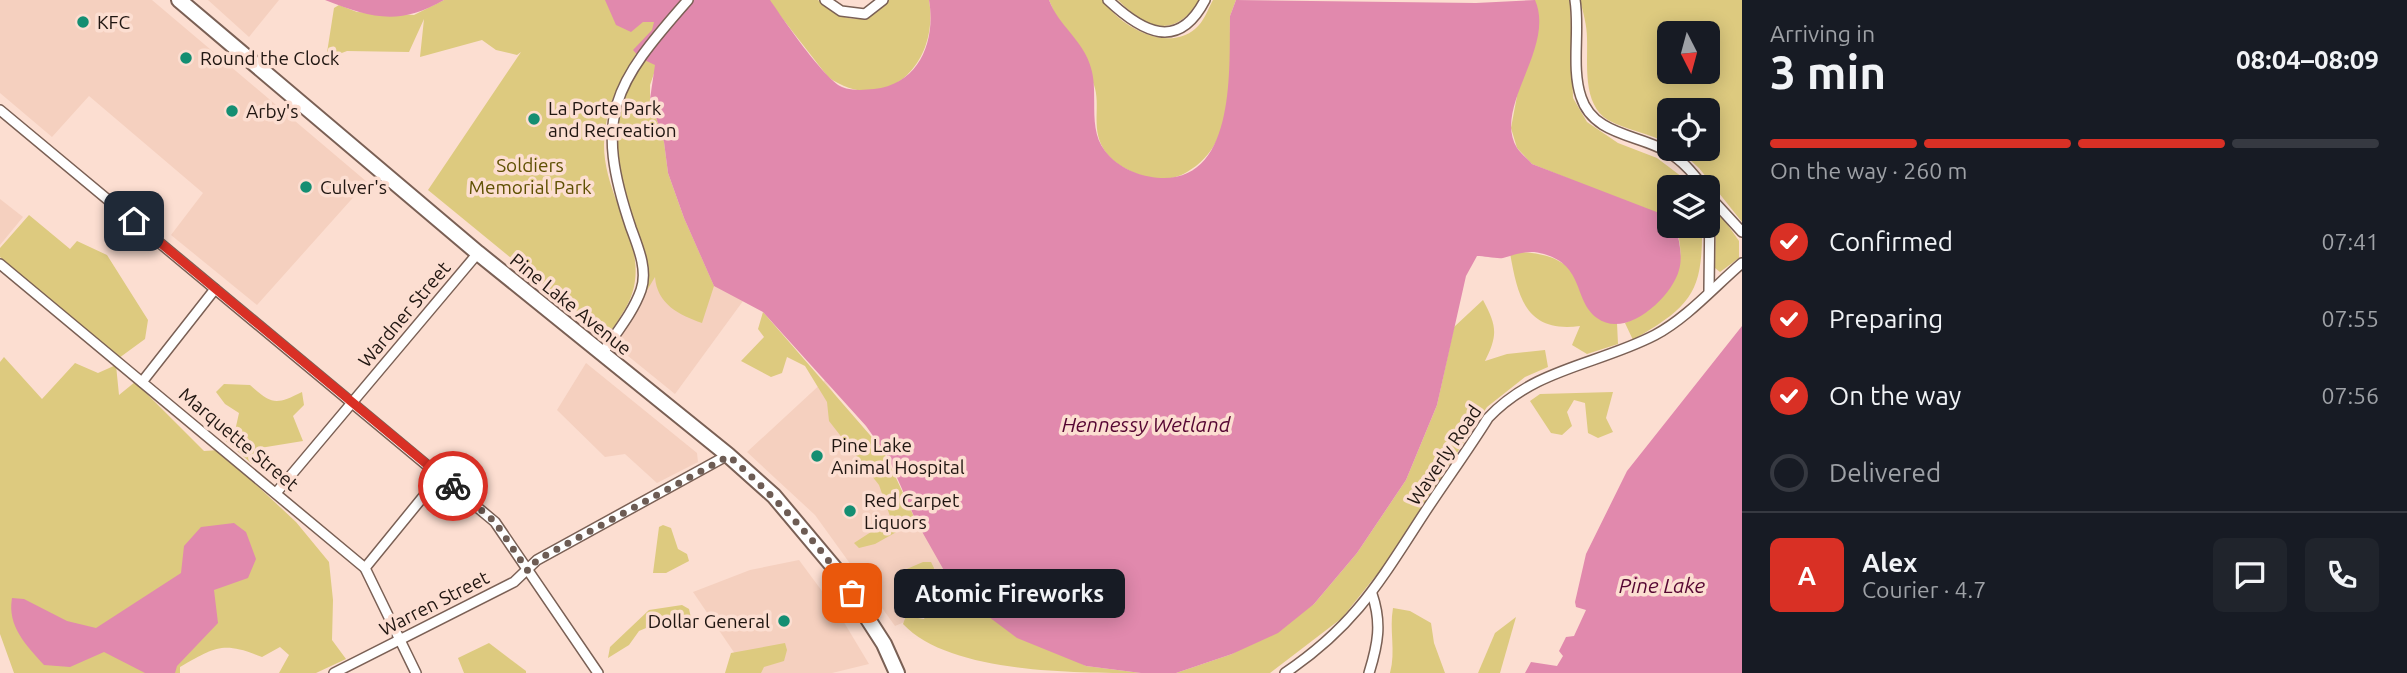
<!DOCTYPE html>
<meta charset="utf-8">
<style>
:root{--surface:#171b24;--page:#20242c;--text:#f1f3f6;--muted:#9ea1a6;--line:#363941;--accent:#d93025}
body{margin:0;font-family:Ubuntu,sans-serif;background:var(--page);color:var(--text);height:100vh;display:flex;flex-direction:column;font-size:26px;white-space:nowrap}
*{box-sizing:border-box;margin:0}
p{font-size:23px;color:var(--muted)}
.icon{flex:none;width:38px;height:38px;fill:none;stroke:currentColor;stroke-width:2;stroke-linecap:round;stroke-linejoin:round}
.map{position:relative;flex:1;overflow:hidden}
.sheet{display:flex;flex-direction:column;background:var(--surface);width:665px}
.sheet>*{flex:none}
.needle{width:46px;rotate:174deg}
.tools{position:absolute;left:1657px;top:21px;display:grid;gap:14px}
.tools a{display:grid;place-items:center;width:63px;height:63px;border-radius:10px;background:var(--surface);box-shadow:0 4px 18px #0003;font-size:35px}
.pin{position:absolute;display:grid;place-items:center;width:60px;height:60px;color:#fff;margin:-30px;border-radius:14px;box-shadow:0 4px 10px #0006}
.courier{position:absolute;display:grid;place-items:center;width:70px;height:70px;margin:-35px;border:5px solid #d93025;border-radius:50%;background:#fff;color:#222;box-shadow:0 2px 9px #0007}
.bubble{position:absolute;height:49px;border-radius:10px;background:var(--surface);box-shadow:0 4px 18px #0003;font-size:23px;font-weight:700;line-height:49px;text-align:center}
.overview em{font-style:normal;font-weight:700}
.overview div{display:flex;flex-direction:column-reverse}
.overview{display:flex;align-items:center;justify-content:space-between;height:119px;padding:0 28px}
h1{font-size:46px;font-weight:700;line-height:52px}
.bar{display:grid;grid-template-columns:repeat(4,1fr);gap:10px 7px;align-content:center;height:84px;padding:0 28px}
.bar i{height:9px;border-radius:5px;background:var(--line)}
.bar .on{background:var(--accent)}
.bar p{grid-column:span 4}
.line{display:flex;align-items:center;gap:18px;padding:0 28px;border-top:2px solid var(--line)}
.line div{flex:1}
.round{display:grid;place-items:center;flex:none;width:74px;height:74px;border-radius:10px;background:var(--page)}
ol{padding:0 28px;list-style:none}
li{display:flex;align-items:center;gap:21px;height:77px}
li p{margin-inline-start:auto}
li .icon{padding:7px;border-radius:50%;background:var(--accent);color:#fff;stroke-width:4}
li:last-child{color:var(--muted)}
li i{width:38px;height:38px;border:4px solid var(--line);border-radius:50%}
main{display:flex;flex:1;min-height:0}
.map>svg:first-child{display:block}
</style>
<main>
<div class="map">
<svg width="1742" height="673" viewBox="0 0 1742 673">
<rect width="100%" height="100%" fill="#fcded1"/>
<g fill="#f5d0bf">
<path d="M 0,0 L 152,0 L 367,182 L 257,305 L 171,235 L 203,193 L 89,96 L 52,137 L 0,93 Z"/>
<path d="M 208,0 L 279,0 L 249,37 Z"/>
<path d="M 0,199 L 23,217 L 0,245 Z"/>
<path d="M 684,218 L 714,285 L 743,301 L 675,394 L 617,347 L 616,342 Z"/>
<path d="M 586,363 L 697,453 L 698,462 L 657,483 L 625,454 L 605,457 L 557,410 Z"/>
<path d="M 825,380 L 934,548 L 946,574 L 966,596 L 895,626 L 815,515 L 747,452 Z"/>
<path d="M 799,560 L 839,614 L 869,664 L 832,673 L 748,673 L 693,592 L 750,570 Z"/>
</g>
<g fill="#ddca7f" fill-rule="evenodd">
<path d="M 444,0 L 678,0 C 643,42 605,88 604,145 C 604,206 661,256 622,314 C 617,322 613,330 605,335 L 428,190 L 521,52 L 517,55 L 496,50 L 482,40 L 420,57 L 424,19 L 409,52 L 347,51 L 326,59 L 334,8 L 339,5 L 357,12 L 414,15 Z"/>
<path d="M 768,0 L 818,0 C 841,23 868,27 889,0 L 929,0 C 940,63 886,118 828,77 Z"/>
<path d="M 1049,0 L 1103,0 C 1119,26 1167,53 1195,29 C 1204,22 1208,9 1213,0 L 1236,0 L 1230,16 C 1229,68 1240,142 1187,172 C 1175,179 1165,180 1151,178 C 1133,174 1112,164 1103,148 C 1091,127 1101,105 1094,85 C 1083,55 1060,30 1049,0 Z"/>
<path d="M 1118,0 L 1200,0 C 1174,39 1148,30 1118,0 Z"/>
<path d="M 1535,0 L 1570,0 L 1573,98 L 1587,122 L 1618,143 L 1657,158 L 1690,183 L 1692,187 L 1670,187 L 1669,219 L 1532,164 L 1517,148 L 1511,128 Z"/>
<path d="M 1580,0 L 1742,0 L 1742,222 L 1699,168 L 1678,149 L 1708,149 L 1708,110 L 1670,110 L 1669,144 C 1650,133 1628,131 1608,120 C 1582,104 1588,64 1587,38 C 1587,25 1583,12 1580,0 ZM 1670,33 L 1708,33 L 1708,72 L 1670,72 Z"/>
<path d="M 670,27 L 650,85 L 650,99 L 664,142 L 668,173 L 684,218 L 714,286 L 702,323 C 679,315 657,304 655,277 L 646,292 C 648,262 639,237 630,209 C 601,124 619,94 670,27 Z"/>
<path d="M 1720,214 L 1739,241 L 1739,258 L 1720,272 L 1715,268 L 1716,218 Z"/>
<path d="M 29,215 L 70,249 L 77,241 L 107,255 L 148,320 L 145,339 L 119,358 L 0,257 L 0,248 Z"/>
<path d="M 1675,226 L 1702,226 C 1703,293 1691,306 1633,340 L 1625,323 C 1663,304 1693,270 1675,226 Z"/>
<path d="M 1522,252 C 1539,253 1555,256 1569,268 C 1589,286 1582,323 1617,323 L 1618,344 L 1587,354 L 1572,345 L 1580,326 C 1526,333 1518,298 1510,253 Z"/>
<path d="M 1483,300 C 1497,326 1498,335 1485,361 L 1507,354 L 1545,350 L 1548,367 L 1525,377 L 1487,407 L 1382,568 L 1342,618 L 1270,673 L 1176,673 L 1232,654 L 1314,604 L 1357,553 L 1406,480 L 1437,405 L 1454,327 Z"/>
<path d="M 763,312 L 883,450 L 916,521 L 875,544 L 859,548 L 854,543 L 891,519 L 879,485 L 829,421 L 827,402 L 805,366 L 787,357 L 782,373 L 771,377 L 741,361 L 764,337 L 758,329 Z"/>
<path d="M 4,357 L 42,399 L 75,363 L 98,373 L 116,365 L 119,395 L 135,382 L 204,451 L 219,450 L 296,522 L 329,562 L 333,600 L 332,640 L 346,659 L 316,673 L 279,673 L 289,655 L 280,647 L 262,657 C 222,641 216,647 180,667 L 180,673 L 14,673 L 0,634 L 0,362 Z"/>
<path d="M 224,384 L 250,385 C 272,405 276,405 302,392 L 304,405 L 293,416 L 303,441 L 260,448 L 261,464 L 252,464 L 226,441 L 235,431 L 239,413 L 225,404 L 216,392 Z"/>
<path d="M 1613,392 L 1606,418 L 1613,432 L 1598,438 L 1588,433 L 1585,403 L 1574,400 L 1567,412 L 1572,426 L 1562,435 L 1551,433 L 1530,401 L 1540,394 Z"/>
<path d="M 663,525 L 671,528 L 678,549 L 687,554 L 689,561 L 666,573 L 653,573 L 659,527 Z"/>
<path d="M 923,562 L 931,562 L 934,568 L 932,574 L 919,581 L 920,585 L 928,587 L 928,600 L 942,594 L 946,574 L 981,611 L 1086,666 L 1141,673 C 1071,673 949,673 903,624 L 906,616 L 924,619 L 929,608 L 907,608 L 895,585 L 902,571 Z"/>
<path d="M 682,605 L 689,609 L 692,622 L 681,624 L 672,617 L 639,631 L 629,645 L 608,658 L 610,647 L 649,610 Z"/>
<path d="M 1393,608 L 1410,611 L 1431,623 L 1434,643 L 1445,673 L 1390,673 C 1396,651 1389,630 1393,608 Z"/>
<path d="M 1516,617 L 1500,673 L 1478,673 L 1495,633 Z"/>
<path d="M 489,643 L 526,671 L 526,673 L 464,673 L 458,658 Z"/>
<path d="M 785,643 L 787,650 L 784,661 L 764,667 L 761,673 L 725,673 L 731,653 Z"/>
</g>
<g fill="#e189ad">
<path d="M 325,0 L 444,0 C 399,26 371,18 325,0 Z"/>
<path d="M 605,0 L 770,0 C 783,19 824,79 842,87 C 852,91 864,90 874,89 C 920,84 936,40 929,0 L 1049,0 C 1058,25 1084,41 1091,68 C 1099,94 1087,128 1105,151 C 1118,168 1140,177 1161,178 C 1237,181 1229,66 1230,16 L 1236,0 L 1476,3 L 1535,0 C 1556,48 1492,107 1517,148 C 1521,154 1528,159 1532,164 L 1667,216 L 1670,226 L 1676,227 C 1679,241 1683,256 1679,270 C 1672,297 1626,340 1597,318 C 1573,300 1585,266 1544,254 C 1529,249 1517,254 1503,258 C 1497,259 1484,256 1477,256 L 1466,276 L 1437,405 L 1406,480 L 1357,553 L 1314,604 L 1278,633 L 1232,654 L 1176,673 L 1141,673 L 1086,666 L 1017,638 L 981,611 L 946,574 L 916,521 L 888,457 L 866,426 L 763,312 L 714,286 L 684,218 L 668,173 L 664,142 L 650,99 L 655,65 L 640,58 L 633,50 L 652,30 L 654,22 L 643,22 L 631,32 L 616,25 Z"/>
<path d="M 1742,326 L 1742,673 L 1525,673 L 1531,662 L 1557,666 L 1563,656 L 1559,651 L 1566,637 L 1574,636 L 1586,610 L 1576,607 L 1575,602 L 1586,554 L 1627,471 Z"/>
<path d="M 234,523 L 246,532 L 256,559 L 248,578 L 214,590 L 218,623 L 177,666 L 175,673 L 145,673 L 104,652 L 70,667 L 44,665 C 26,645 7,626 12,598 L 24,599 L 67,621 L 96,628 L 181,573 L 184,546 L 201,527 Z"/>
</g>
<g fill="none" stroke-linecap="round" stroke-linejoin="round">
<defs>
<g id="minor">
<path d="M 825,0 L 841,11 L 865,14 L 883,0"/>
<path d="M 1108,0 C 1142,32 1178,52 1205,0"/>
<path d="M 1575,0 C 1580,31 1571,68 1581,97 C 1594,138 1645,134 1674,156 C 1684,163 1696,176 1703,187"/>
<path d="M 0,110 L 495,522 L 598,673"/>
<path d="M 1709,196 L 1742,232"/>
<path d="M 0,264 L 365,568 L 416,673"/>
<path d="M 1709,291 L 1710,199"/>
<path d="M 602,354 C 615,334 633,313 641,290 C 648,270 638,247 631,228 C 593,116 613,85 688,0"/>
<path d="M 142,382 L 215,289"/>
<path d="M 276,493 L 478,253"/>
<path d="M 365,568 L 440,476"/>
<path d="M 334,673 L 514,582 L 537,560 L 728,455"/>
<path d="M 1285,673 C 1356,625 1380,581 1425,512 C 1446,480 1468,450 1488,418 C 1535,368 1597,365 1655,335 C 1687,318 1715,286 1742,263"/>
<path d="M 1369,673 C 1378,644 1382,623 1372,594"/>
</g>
<path id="primary" d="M 179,0 L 478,253 L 728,455 L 774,496 L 837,571 L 884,644 L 897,673"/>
</defs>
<use href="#minor" stroke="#7a6055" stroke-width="12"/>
<use href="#primary" stroke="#7a6055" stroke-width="18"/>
<use href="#minor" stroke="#fff" stroke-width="9"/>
<use href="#primary" stroke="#fff" stroke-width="14"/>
</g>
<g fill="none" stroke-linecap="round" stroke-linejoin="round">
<path stroke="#6d5c54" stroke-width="7" stroke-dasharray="0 12.6" d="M 453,486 L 495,522 L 528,571 L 537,560 L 729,456 C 775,497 817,541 852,593"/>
<path stroke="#d93025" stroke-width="9" d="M 134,221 L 453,486"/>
</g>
<g fill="#148e72" stroke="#fcded1" stroke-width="2.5">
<circle cx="83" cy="22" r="7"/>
<circle cx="186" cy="58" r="7"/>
<circle cx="232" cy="111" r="7"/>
<circle cx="534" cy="119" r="7"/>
<circle cx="306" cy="187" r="7"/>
<circle cx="817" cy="456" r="7"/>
<circle cx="850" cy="511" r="7"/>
<circle cx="784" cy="621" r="7"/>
</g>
<g text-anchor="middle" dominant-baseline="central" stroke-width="7" stroke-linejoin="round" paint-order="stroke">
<g font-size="19" fill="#201611" stroke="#fcded1" text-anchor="start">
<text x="97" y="22">KFC</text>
<text x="200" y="58">Round the Clock</text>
<text x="548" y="108">La Porte Park<tspan x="548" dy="22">and Recreation</tspan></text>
<text x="246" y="111">Arby's</text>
<text x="320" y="187">Culver's</text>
<text x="831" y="445">Pine Lake<tspan x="831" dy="22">Animal Hospital</tspan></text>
<text x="864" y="500">Red Carpet<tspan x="864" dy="22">Liquors</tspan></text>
<text x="770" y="621" text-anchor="end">Dollar General</text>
</g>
<g font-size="19" fill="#5f5003" stroke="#fcded1">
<text x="530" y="165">Soldiers<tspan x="530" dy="22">Memorial Park</tspan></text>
</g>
<g font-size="19" fill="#201611" stroke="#fcded1">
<text transform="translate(571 304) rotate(39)">Pine Lake Avenue</text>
<text transform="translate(404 314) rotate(-50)">Wardner Street</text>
<text transform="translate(239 439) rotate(40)">Marquette Street</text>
<text transform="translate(1444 455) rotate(-56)">Waverly Road</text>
<text transform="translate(434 603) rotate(-27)">Warren Street</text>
</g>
<g font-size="21" font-style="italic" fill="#560632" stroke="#fcded1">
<text x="1146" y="424">Hennessy Wetland</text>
<text x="1662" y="585">Pine Lake</text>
</g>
</g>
</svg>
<div class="tools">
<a><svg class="needle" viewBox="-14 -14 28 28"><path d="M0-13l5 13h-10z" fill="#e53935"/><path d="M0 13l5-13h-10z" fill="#9ea1a6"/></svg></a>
<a><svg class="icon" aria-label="locate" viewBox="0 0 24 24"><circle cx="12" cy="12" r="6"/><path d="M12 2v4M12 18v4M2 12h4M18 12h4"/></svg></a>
<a><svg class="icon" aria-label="layers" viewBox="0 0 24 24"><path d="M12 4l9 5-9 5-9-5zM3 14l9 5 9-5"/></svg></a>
</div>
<div class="pin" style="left:852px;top:593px;background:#ea580c"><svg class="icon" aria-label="bag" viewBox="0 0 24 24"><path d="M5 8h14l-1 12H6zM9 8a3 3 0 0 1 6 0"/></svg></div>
<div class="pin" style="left:134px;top:221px;background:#1f2937"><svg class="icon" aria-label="home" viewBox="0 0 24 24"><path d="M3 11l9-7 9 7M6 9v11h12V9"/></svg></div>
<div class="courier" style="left:453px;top:486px"><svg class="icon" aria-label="bike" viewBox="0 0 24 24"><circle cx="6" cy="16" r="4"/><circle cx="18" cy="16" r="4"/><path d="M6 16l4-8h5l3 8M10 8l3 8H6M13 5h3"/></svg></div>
<div class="bubble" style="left:894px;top:569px;width:231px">Atomic Fireworks</div>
</div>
<section class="sheet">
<div class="overview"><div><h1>3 min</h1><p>Arriving in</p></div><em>08:04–08:09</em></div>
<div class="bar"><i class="on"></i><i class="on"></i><i class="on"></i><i></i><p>On the way · 260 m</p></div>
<ol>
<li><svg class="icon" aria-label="check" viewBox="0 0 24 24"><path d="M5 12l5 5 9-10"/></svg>Confirmed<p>07:41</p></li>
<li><svg class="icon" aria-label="check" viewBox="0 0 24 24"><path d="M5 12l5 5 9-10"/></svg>Preparing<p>07:55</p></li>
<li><svg class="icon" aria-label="check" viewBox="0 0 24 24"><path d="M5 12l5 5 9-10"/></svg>On the way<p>07:56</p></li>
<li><i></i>Delivered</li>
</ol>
<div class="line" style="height:126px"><b class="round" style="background:var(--accent);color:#fff">A</b><div><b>Alex</b><p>Courier · 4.7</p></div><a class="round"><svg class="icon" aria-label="chat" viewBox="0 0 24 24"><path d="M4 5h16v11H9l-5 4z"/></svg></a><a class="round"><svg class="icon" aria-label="phone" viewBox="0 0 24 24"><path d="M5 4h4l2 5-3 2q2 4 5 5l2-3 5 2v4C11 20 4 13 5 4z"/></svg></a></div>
</section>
</main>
